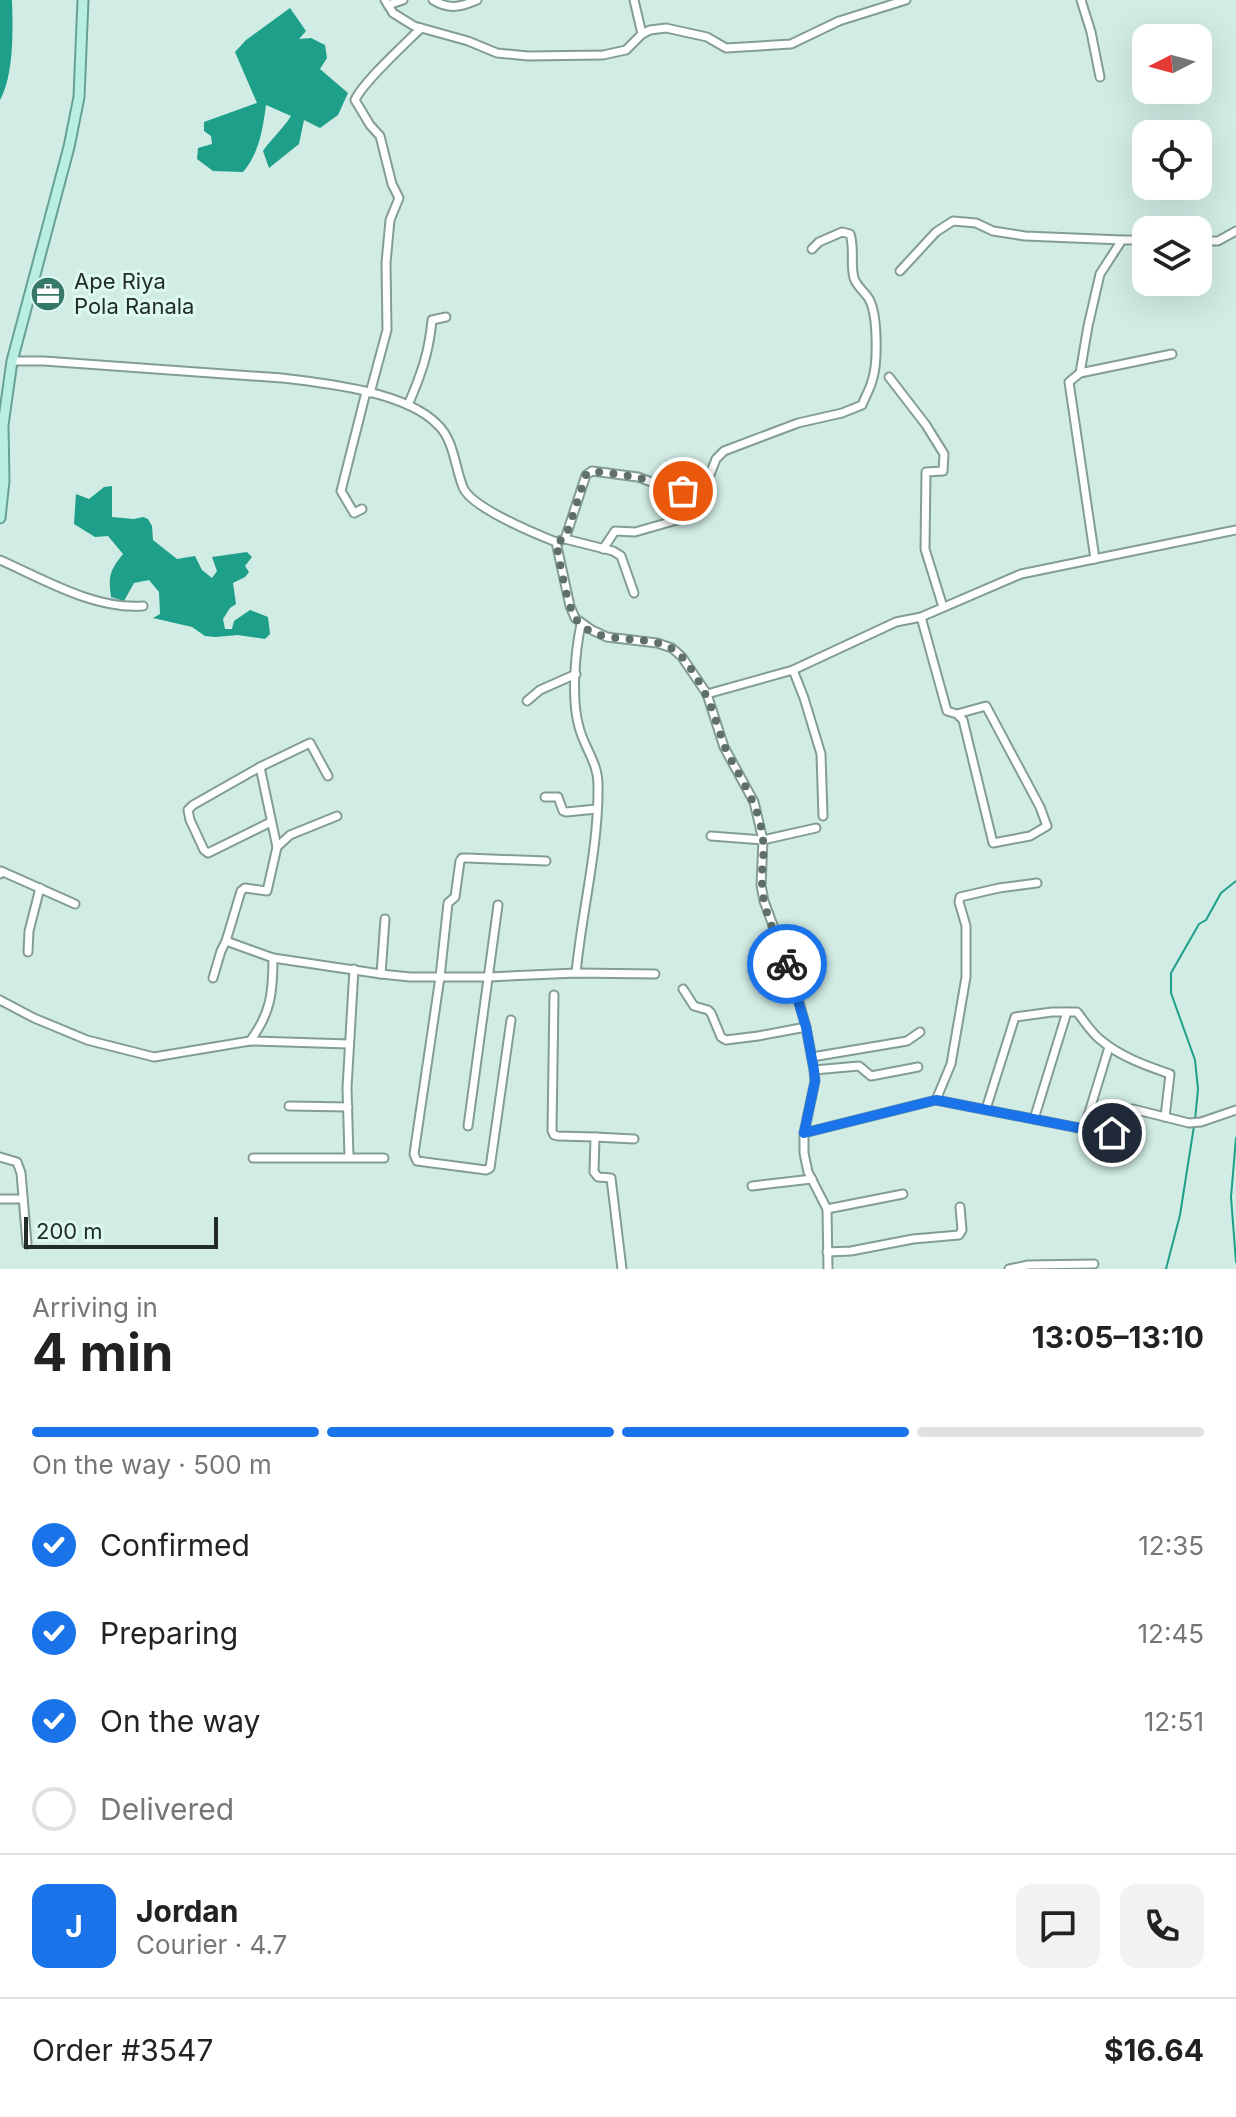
<!DOCTYPE html>
<meta charset="utf-8">
<style>
:root{--surface:#fff;--page:#f2f2f2;--text:#222;--muted:#767676;--line:#e0e0e0;--accent:#1a73e8}
body{margin:0;font-family:Inter,sans-serif;background:var(--page);color:var(--text);height:100vh;display:flex;flex-direction:column;font-size:30px;white-space:nowrap}
*{box-sizing:border-box;margin:0}
p{font-size:26px;color:var(--muted)}
.icon{flex:none;width:44px;height:44px;fill:none;stroke:currentColor;stroke-width:2;stroke-linecap:round;stroke-linejoin:round}
.map{position:relative;height:1269px;overflow:hidden}
.panel{display:flex;flex-direction:column;background:var(--surface);flex:1}
.panel>*{flex:none}
.needle{width:52px;rotate:264deg}
.controls{position:absolute;left:1132px;top:24px;display:grid;gap:16px}
.controls a{display:grid;place-items:center;width:80px;height:80px;border-radius:16px;background:var(--surface);box-shadow:0 8px 32px #0002;font-size:40px}
.scale{position:absolute;left:24px;bottom:20px;width:194px;box-sizing:border-box;padding-left:8px;border:4px solid #222c29;border-top:0;font-size:22px;line-height:28px;white-space:nowrap;color:#222c29;-webkit-text-stroke:6px #def9f2;paint-order:stroke}
.pin{position:absolute;display:grid;place-items:center;width:68px;height:68px;color:#fff;margin:-34px;border:4px solid #fff;border-radius:50%;box-shadow:0 2px 8px #0007}
.courier{position:absolute;display:grid;place-items:center;width:80px;height:80px;margin:-40px;border:6px solid #1a73e8;border-radius:50%;background:#fff;color:#222;box-shadow:0 2px 10px #0007}
.summary em{font-style:normal;font-weight:700}
.summary div{display:flex;flex-direction:column-reverse}
.summary{display:flex;align-items:center;justify-content:space-between;height:136px;padding:0 32px}
h1{font-size:52px;font-weight:700;line-height:60px}
.bar{display:grid;grid-template-columns:repeat(4,1fr);gap:12px 8px;align-content:center;height:96px;padding:0 32px}
.bar i{height:10px;border-radius:6px;background:var(--line)}
.bar .on{background:var(--accent)}
.bar p{grid-column:span 4}
.line{display:flex;align-items:center;gap:20px;padding:0 32px;border-top:2px solid var(--line)}
.line div{flex:1}
.round{display:grid;place-items:center;flex:none;width:84px;height:84px;border-radius:16px;background:var(--page)}
ol{padding:0 32px;list-style:none}
li{display:flex;align-items:center;gap:24px;height:88px}
li p{margin-inline-start:auto}
li .icon{padding:8px;border-radius:50%;background:var(--accent);color:#fff;stroke-width:4}
li:last-child{color:var(--muted)}
li i{width:44px;height:44px;border:4px solid var(--line);border-radius:50%}
.map>svg:first-child{display:block}
</style>
<div class="map">
<svg width="1236" height="1269" viewBox="0 0 1236 1269">
<rect width="100%" height="100%" fill="#d1ece5"/>
<g fill="#1d9f89">
<path d="M 0,0 L 12,0 C 13,30 14,74 0,100 Z"/>
<path d="M 290,8 L 306,31 L 299,39 L 311,38 L 325,45 L 327,58 L 320,69 L 348,93 L 338,115 L 320,128 L 304,120 L 299,144 L 269,168 L 263,151 C 272,138 282,130 291,116 L 266,105 C 263,128 259,154 243,172 L 213,171 L 197,159 L 198,148 L 212,144 L 211,136 L 204,131 L 204,122 L 257,103 L 235,52 L 246,40 Z"/>
<path d="M 112,486 L 112,517 L 134,519 L 143,517 L 148,519 L 152,526 L 153,540 L 177,559 L 195,556 L 202,570 L 212,578 L 217,571 L 212,557 L 247,552 L 252,557 L 245,566 L 249,572 L 245,577 L 233,583 L 236,604 L 230,608 L 223,619 L 225,629 L 232,629 L 234,621 L 250,610 L 268,617 L 270,634 L 265,639 L 238,635 L 215,637 L 205,636 L 192,627 L 153,618 L 160,614 L 159,592 L 149,580 L 134,583 L 124,601 L 111,597 C 108,576 110,570 123,554 L 108,536 L 95,537 L 74,524 L 76,494 L 89,499 L 104,487 Z"/>
</g>
<g fill="none" stroke-linecap="round" stroke-linejoin="round">
<g stroke="#1d9f89" stroke-width="2">
<path d="M 1195,1120 L 1198,1089 L 1195,1060 L 1171,993 L 1171,973 L 1199,924 L 1206,920 L 1221,893 L 1236,881"/>
<path d="M 1236,1138 L 1231,1197 L 1236,1262"/>
<path d="M 1166,1269 L 1180,1215 L 1194,1126"/>
</g>
<defs>
<g id="minor">
<path d="M 385,0 L 393,13 L 414,26 L 468,41 L 497,53 L 528,56 L 603,55 L 626,50 L 642,34 L 650,30 L 666,28 L 707,37 L 726,48 L 791,44 L 839,21 L 906,0"/>
<path d="M 433,0 C 449,10 461,7 477,0"/>
<path d="M 634,0 L 642,34"/>
<path d="M 1081,0 L 1091,32 L 1100,77"/>
<path d="M 388,5 L 403,0"/>
<path d="M 1198,241 L 1218,241 L 1236,231"/>
<path d="M 900,271 L 936,232 L 953,221 L 976,223 L 993,231 L 1025,236 L 1122,240"/>
<path d="M 12,361 L 44,361 L 282,378 C 326,383 407,392 438,425 C 454,440 455,468 463,487 C 470,507 536,534 556,542 L 570,606 L 575,618 L 592,630 L 607,637 L 657,643 L 672,648 L 682,657 L 707,694 L 724,747 L 754,802 L 763,840 L 761,885 L 764,901 L 792,977 L 806,1027 L 814,1070 L 815,1081 L 804,1133 L 804,1153 L 808,1172 L 827,1209 L 828,1269"/>
<path d="M 1080,373 L 1088,326 L 1100,274 L 1122,240 L 1146,240"/>
<path d="M 889,377 L 926,425 L 944,454 L 943,471 L 926,472 L 925,549 L 943,607"/>
<path d="M 370,393 L 387,330 L 386,263 L 390,220 L 399,198 L 392,184 L 380,136 L 370,125 L 355,100 C 363,82 405,44 421,28"/>
<path d="M 408,405 C 421,375 429,353 432,320 L 446,317"/>
<path d="M 362,509 L 354,513 L 341,491 L 366,392"/>
<path d="M 565,539 L 613,551 L 621,556 L 634,593"/>
<path d="M 556,542 L 565,539 L 586,475 L 592,471 L 638,477 L 662,486 L 683,491 L 698,491 L 706,485 L 716,459 L 724,451 L 798,423 L 842,413 L 862,405 C 865,397 870,389 872,381 C 878,364 878,315 869,299 C 865,292 857,287 854,278 C 850,264 855,249 850,234 L 842,232 L 819,242 L 812,249"/>
<path d="M 603,549 L 615,531 L 635,532 L 684,518"/>
<path d="M 1095,559 L 1069,382 L 1080,373 L 1172,354"/>
<path d="M 0,560 C 43,579 95,610 143,606"/>
<path d="M 921,617 L 947,711 L 957,714 L 963,720 L 993,843 L 1030,836 L 1047,826 L 1040,807 L 986,706 L 957,714"/>
<path d="M 793,670 L 804,698 L 821,754 L 823,816"/>
<path d="M 707,694 L 793,670 L 896,622 L 921,617 L 1021,574 L 1236,530"/>
<path d="M 527,701 L 540,690 L 576,674"/>
<path d="M 260,767 L 310,743 L 328,776"/>
<path d="M 545,797 L 558,797 L 563,811 L 566,812 L 597,809"/>
<path d="M 711,836 L 763,840 L 816,828"/>
<path d="M 277,847 L 290,835 L 337,816"/>
<path d="M 0,874 L 1,871 L 75,904"/>
<path d="M 28,952 L 29,931 L 40,888"/>
<path d="M 273,958 L 381,974 L 410,977 L 488,977 L 576,973 L 655,974"/>
<path d="M 576,973 C 582,910 599,847 598,784 C 598,763 584,747 579,727 C 571,699 575,653 581,624"/>
<path d="M 381,974 L 385,919"/>
<path d="M 213,978 L 221,951 L 226,941"/>
<path d="M 683,989 L 694,1006 L 708,1010 L 711,1013 L 721,1037 L 726,1040 L 758,1036 L 806,1027"/>
<path d="M 554,995 L 552,1131 L 554,1135 L 558,1136 L 595,1137 L 594,1172 L 598,1177 L 611,1178 L 622,1269"/>
<path d="M 0,1000 L 34,1018 L 87,1040 L 154,1057 L 250,1041 C 271,1013 273,992 273,958 L 226,941 L 241,891 L 245,888 L 267,891 L 277,847 L 260,767 L 193,805 L 188,810 L 190,820 L 204,850 L 208,853 L 271,822"/>
<path d="M 511,1020 L 490,1168 L 486,1170 L 417,1161 L 414,1154 L 440,977 L 448,903 L 455,897 L 460,861 L 462,858 L 467,858 L 546,861"/>
<path d="M 250,1041 L 349,1044"/>
<path d="M 812,1057 L 907,1041 L 920,1032"/>
<path d="M 814,1070 L 859,1066 L 871,1076 L 918,1067"/>
<path d="M 936,1100 L 951,1064 L 966,977 L 966,926 L 959,902 L 960,897 L 999,888 L 1037,883"/>
<path d="M 289,1106 L 348,1107"/>
<path d="M 986,1109 L 1015,1017 L 1052,1012 L 1077,1012 C 1085,1022 1092,1034 1102,1041 C 1121,1057 1147,1066 1170,1074 L 1165,1117"/>
<path d="M 1034,1119 L 1067,1012"/>
<path d="M 468,1126 L 498,905"/>
<path d="M 1084,1129 L 1109,1047"/>
<path d="M 804,1133 L 936,1100 L 1084,1129 L 1112,1133 L 1123,1110 L 1133,1109 L 1189,1123 L 1201,1122 L 1236,1110"/>
<path d="M 595,1137 L 634,1139"/>
<path d="M 0,1157 L 17,1162 L 21,1173 L 27,1244"/>
<path d="M 349,1157 L 347,1088 L 354,969"/>
<path d="M 253,1158 L 384,1158"/>
<path d="M 752,1186 L 812,1179"/>
<path d="M 0,1199 L 23,1199"/>
<path d="M 827,1209 L 903,1194"/>
<path d="M 827,1252 L 851,1251 L 913,1239 L 959,1235 L 962,1230 L 960,1207"/>
<path d="M 1009,1269 L 1028,1265 L 1094,1264"/>
</g>
<path id="major" d="M 0,518 L 4,481 L 3,425 L 12,361 L 69,147 L 79,97 L 83,0"/>
</defs>
<use href="#minor" stroke="#839c96" stroke-width="11"/>
<use href="#major" stroke="#66a294" stroke-width="13"/>
<use href="#minor" stroke="#fff" stroke-width="7"/>
<use href="#major" stroke="#b9eee2" stroke-width="9"/>
</g>
<g fill="none" stroke-linecap="round" stroke-linejoin="round">
<path stroke="#5f6f6b" stroke-width="8" stroke-dasharray="0 14.4" d="M 683,491 L 662,486 L 638,477 L 592,471 L 586,475 L 565,539 L 556,542 C 560,561 566,604 576,619 C 600,652 657,627 682,657 C 697,675 709,699 716,721 C 720,731 722,741 726,750 C 741,780 760,806 763,840 C 765,854 761,868 762,882 C 762,910 777,938 787,964"/>
<path stroke="#1a73e8" stroke-width="10" d="M 787,964 L 806,1027 L 814,1070 L 815,1081 L 804,1133 L 936,1100 L 1084,1129 L 1112,1133"/>
</g>
<defs>
<symbol id="office-disc" viewBox="-11 -11 22 22"><circle r="9.5" fill="#36796b" stroke="#def9f2"/><path d="M-6-3h4V-5.5h4V-3h4V5H-6ZM-1-4.5V-3h2v-1.5ZM-6 0V1H6V0Z" fill="#fff"/></symbol>
</defs>
<g fill-rule="evenodd">
<use href="#office-disc" x="28" y="274" width="40" height="40"/>
</g>
<g text-anchor="middle" dominant-baseline="central" stroke-width="6" stroke-linejoin="round" paint-order="stroke">
<g font-size="22" fill="#222c29" stroke="#def9f2" text-anchor="start">
<text x="74" y="281">Ape Riya<tspan x="74" dy="25">Pola Ranala</tspan></text>
</g>
</g>
</svg>
<div class="controls">
<a><svg class="needle" viewBox="-14 -14 28 28"><path d="M0-13l5 13h-10z" fill="#e53935"/><path d="M0 13l5-13h-10z" fill="#767676"/></svg></a>
<a><svg class="icon" aria-label="locate" viewBox="0 0 24 24"><circle cx="12" cy="12" r="6"/><path d="M12 2v4M12 18v4M2 12h4M18 12h4"/></svg></a>
<a><svg class="icon" aria-label="layers" viewBox="0 0 24 24"><path d="M12 4l9 5-9 5-9-5zM3 14l9 5 9-5"/></svg></a>
</div>
<div class="scale">200 m</div>
<div class="pin" style="left:683px;top:491px;background:#ea580c"><svg class="icon" aria-label="bag" viewBox="0 0 24 24"><path d="M5 8h14l-1 12H6zM9 8a3 3 0 0 1 6 0"/></svg></div>
<div class="pin" style="left:1112px;top:1133px;background:#1f2937"><svg class="icon" aria-label="home" viewBox="0 0 24 24"><path d="M3 11l9-7 9 7M6 9v11h12V9"/></svg></div>
<div class="courier" style="left:787px;top:964px"><svg class="icon" aria-label="bike" viewBox="0 0 24 24"><circle cx="6" cy="16" r="4"/><circle cx="18" cy="16" r="4"/><path d="M6 16l4-8h5l3 8M10 8l3 8H6M13 5h3"/></svg></div>
</div>
<section class="panel">
<div class="summary"><div><h1>4 min</h1><p>Arriving in</p></div><em>13:05–13:10</em></div>
<div class="bar"><i class="on"></i><i class="on"></i><i class="on"></i><i></i><p>On the way · 500 m</p></div>
<ol>
<li><svg class="icon" aria-label="check" viewBox="0 0 24 24"><path d="M5 12l5 5 9-10"/></svg>Confirmed<p>12:35</p></li>
<li><svg class="icon" aria-label="check" viewBox="0 0 24 24"><path d="M5 12l5 5 9-10"/></svg>Preparing<p>12:45</p></li>
<li><svg class="icon" aria-label="check" viewBox="0 0 24 24"><path d="M5 12l5 5 9-10"/></svg>On the way<p>12:51</p></li>
<li><i></i>Delivered</li>
</ol>
<div class="line" style="height:144px"><b class="round" style="background:var(--accent);color:#fff">J</b><div><b>Jordan</b><p>Courier · 4.7</p></div><a class="round"><svg class="icon" aria-label="chat" viewBox="0 0 24 24"><path d="M4 5h16v11H9l-5 4z"/></svg></a><a class="round"><svg class="icon" aria-label="phone" viewBox="0 0 24 24"><path d="M5 4h4l2 5-3 2q2 4 5 5l2-3 5 2v4C11 20 4 13 5 4z"/></svg></a></div>
<div class="line" style="height:104px"><div>Order #3547</div><b>$16.64</b></div>
</section>
